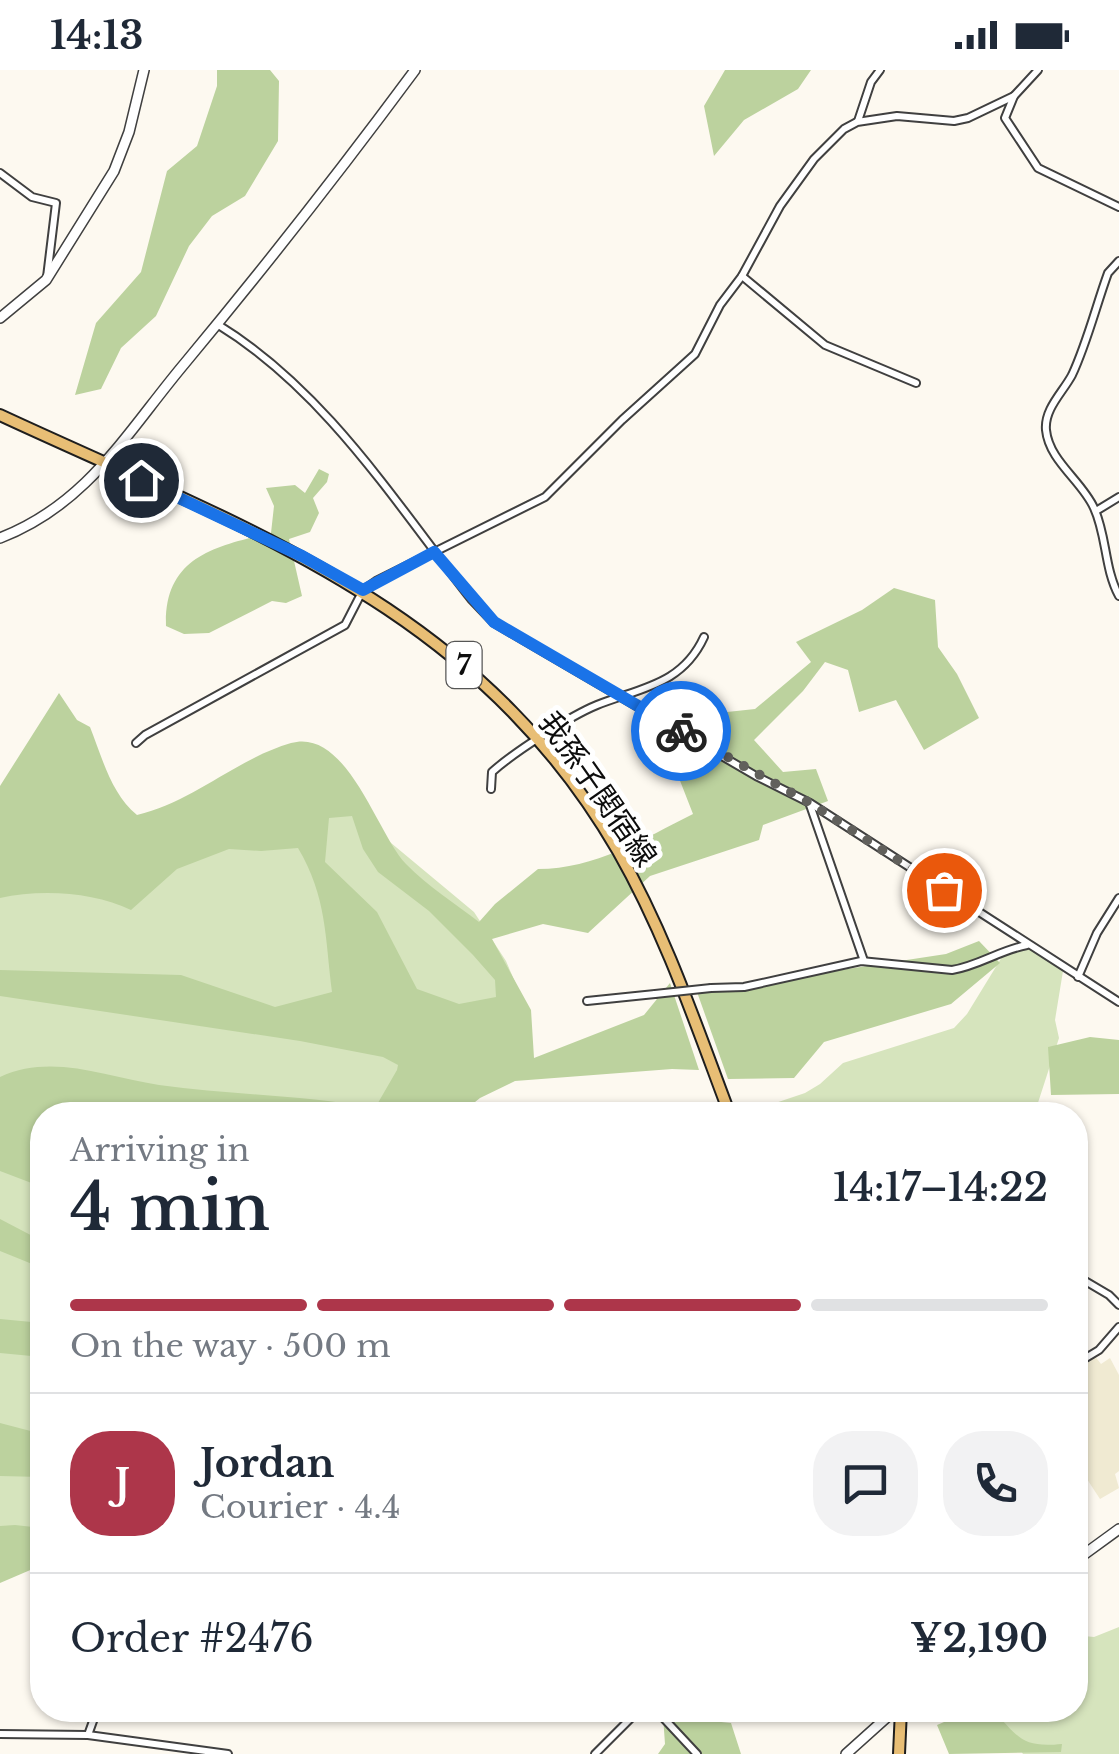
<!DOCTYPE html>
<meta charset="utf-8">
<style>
:root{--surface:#fff;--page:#f2f2f3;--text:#1f2937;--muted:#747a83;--line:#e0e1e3;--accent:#ad364a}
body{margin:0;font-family:"Libre Baskerville","Noto Sans JP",serif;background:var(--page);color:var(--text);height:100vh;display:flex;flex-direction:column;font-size:38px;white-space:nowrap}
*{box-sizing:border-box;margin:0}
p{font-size:32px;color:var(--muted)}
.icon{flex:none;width:55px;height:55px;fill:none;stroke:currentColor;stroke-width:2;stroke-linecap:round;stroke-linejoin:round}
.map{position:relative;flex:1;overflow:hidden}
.sheet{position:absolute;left:30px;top:1032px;width:1058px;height:620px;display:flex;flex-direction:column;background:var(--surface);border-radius:40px;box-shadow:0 2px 8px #0004}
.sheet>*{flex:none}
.pin{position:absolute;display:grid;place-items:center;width:85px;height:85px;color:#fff;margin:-42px;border:5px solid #fff;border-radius:50%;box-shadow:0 2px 10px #0007}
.courier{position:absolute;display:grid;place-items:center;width:100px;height:100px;margin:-50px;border:8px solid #1a73e8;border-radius:50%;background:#fff;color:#222;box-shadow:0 2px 12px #0007}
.overview em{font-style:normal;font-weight:600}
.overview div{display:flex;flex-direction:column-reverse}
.overview{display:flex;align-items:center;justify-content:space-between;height:170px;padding:0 40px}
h1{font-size:65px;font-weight:600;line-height:75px}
.bar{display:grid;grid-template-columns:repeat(4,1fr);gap:15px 10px;align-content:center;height:120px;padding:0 40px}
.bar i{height:12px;border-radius:8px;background:var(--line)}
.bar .selected{background:var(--accent)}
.bar p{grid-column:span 4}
.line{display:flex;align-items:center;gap:25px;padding:0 40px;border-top:2px solid var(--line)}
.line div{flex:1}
.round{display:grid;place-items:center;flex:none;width:105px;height:105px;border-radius:40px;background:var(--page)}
.status{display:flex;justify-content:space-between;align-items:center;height:70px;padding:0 50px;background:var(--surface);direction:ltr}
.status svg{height:28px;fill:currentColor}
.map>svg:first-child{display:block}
</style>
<div class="status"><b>14:13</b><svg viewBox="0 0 49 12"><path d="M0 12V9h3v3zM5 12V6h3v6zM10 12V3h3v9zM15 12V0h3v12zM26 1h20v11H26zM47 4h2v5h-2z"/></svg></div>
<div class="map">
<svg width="1119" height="1684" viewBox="0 0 1119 1684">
<rect width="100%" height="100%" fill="#fdf9f0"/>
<path fill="#f0ead2" d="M 1094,1285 L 1101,1294 L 1110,1288 L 1119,1305 L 1119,1401 L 1115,1404 L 1119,1418 L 1100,1429 L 1083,1403 L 1075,1407 L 1075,1293 Z"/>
<g fill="#d6e4bd">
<path d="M 337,728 L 474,842 L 506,891 L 525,935 L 456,1045 L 42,1045 L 42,1469 L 0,1469 L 0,818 Z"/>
<path d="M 1028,878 L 1063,901 L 1055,950 L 1059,968 L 1034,1045 L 750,1045 L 749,1042 L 805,1023 L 820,1014 L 843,993 L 954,958 L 967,944 L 1005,882 Z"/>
<path d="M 1075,1557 L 1084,1566 L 1094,1567 L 1119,1557 L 1119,1684 L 1023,1684 L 993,1640 L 1075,1640 Z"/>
</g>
<g fill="#bcd29e" fill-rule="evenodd">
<path d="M 217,0 L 270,0 L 279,11 L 278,71 L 245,126 L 212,146 L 189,176 L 156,246 L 121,278 L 101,319 L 75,325 L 96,253 L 141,202 L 167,101 L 197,76 L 217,16 Z"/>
<path d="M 725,0 L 811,0 L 798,19 L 744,50 L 714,86 L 704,36 Z"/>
<path d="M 319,399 L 329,404 L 327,412 L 313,428 L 319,443 L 310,462 L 289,469 L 302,526 L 286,533 L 272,531 L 209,563 L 184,564 L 166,556 C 164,487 215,476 271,463 L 274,436 L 266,418 L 295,415 L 305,423 Z"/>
<path d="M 894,518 L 935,530 L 938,577 L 957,604 L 979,648 L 924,680 L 896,630 L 859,642 L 848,600 L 825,592 L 803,621 L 754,670 L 783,702 L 816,699 L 828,731 L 763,755 L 759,770 L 650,806 L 588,863 L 543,854 L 492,869 L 531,940 L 534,988 L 644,945 L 670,913 L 699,1000 L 672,999 L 515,1011 L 480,1028 L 459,1045 L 42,1045 L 42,1117 L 0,1101 L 0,1007 C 52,983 106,1007 159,1015 C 231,1025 304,1025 375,1038 L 397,1000 L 398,995 L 383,987 L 300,971 L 0,926 L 0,900 L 181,905 L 275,937 L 332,922 C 325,867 327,827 298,778 L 261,781 L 229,779 L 177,799 L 131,840 C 94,822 41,819 0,828 L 0,716 L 59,623 L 77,650 L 90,657 C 102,687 111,724 137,745 C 193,732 236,689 291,673 C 347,657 377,764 406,794 C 427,816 456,834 479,852 L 495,834 L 538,799 C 595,799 643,769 693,744 L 677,703 L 708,660 L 727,642 L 755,639 L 811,592 L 796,572 L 862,540 ZM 352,746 L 363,779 L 378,802 L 429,841 L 473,885 L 495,910 L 496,927 L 459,934 L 417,919 L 377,842 L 325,792 L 329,748 Z"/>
<path d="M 979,871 L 1000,893 L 951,934 L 824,972 L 794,1008 L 728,1009 L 697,922 L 946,884 Z"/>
<path d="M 1090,967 L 1119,970 L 1119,1024 L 1051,1025 L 1048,977 Z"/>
<path d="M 0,1149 L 42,1171 L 42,1198 L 0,1181 Z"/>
<path d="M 0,1249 L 42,1253 L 42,1287 L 0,1283 Z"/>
<path d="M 0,1353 L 42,1364 L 42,1407 L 0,1406 Z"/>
<path d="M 15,1455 L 42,1458 L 42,1495 L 0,1513 L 0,1456 Z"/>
<path d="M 972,1640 L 993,1640 C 1019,1668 1022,1678 1062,1674 L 1061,1682 L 949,1684 L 937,1655 Z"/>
<path d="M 663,1646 L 731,1653 L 741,1684 L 658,1684 L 665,1674 Z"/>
</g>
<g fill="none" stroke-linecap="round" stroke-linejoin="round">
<defs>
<g id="minor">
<path d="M 1038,0 L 1014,26 L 1005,48 L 1038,98 L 1119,137"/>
<path d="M 858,51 L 871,12 L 880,0"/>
<path d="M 0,103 L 32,127 L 56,133 L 47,207"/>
<path d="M 1119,191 L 1108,203 C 1096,236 1087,273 1072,305 C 1063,322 1044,339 1046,360 C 1049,391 1082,411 1094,438 C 1107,466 1104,498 1119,526"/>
<path d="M 742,206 L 825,275 L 916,313"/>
<path d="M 217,254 C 325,320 394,431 471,529 L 494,553 L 756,706 L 810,733 L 1119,932"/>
<path d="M 1096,441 L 1119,427"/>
<path d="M 136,673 L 145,665 L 345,555 L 363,520 L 376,511 L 545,427 L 622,350 L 684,294 L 695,284 L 720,235 L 742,206 L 780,136 L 814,89 L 844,59 L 857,52 L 897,46 L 954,51 L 968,48 L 1014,26"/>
<path d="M 491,719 L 492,702 C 513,683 570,646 597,635 C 640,618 682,615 704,567"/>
<path d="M 810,735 L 864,891"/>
<path d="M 1078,907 L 1097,863 L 1119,828"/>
<path d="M 711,918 L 744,917 L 861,891 L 952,900 C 978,896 1000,880 1027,875"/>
<path d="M 587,931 L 655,924"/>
<path d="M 1075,1205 L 1109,1225 L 1119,1235"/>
<path d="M 1075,1290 L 1079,1292 L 1099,1280 L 1119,1257"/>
<path d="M 656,1640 L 697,1684"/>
<path d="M 0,1664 L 88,1665 L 228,1684"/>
<path d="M 88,1665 L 97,1640"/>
<path d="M 595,1684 L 639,1640"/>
</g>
<g id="tertiary">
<path d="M 0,248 L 46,210 L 114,101 L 129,62 L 144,0"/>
<path d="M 0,468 C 88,434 127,362 185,293 C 264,198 341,100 415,0"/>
<path d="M 1075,1491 L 1119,1459"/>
<path d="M 846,1684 L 895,1640"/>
</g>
<g id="primary">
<path d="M 0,345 C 243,458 475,535 618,781 C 666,865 696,955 730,1045"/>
<path d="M 899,1684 L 901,1640"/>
</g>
</defs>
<use href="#minor" stroke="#404040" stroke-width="10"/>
<use href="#tertiary" stroke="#404040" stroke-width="12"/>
<use href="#primary" stroke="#1e1e1e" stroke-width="14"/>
<use href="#minor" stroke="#fff" stroke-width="6"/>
<use href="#tertiary" stroke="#fff" stroke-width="9"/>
<use href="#primary" stroke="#e8be75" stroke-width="10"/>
<defs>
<path id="minor-bridge" d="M 655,924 L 711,918"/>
</defs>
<use href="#minor-bridge" stroke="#404040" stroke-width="10" stroke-linecap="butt"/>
<use href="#minor-bridge" stroke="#fff" stroke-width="6"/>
</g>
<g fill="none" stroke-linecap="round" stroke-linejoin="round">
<path stroke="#61605c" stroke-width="10" stroke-dasharray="0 18" d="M 681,661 L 810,733 L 944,820"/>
<path stroke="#1a73e8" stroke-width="12" d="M 141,410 L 302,486 L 363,520 L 434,482 L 494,552 L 681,661"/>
</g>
<g text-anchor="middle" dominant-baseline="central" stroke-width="10" stroke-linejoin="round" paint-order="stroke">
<rect fill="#fff" stroke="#565656" stroke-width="2.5" x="446.5" y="572" width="35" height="46" rx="8"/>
<g font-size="28" font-weight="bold" fill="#0d0d0d">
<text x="464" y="595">7</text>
</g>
<g font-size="30" fill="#0d0d0d" stroke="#fff">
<text transform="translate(598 719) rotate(55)">我孫子関宿線</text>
</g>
</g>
</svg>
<div class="pin" style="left:944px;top:820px;background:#ea580c"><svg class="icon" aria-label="bag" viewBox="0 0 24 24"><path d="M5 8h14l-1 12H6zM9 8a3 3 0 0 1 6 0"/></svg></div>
<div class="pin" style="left:141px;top:410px;background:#1f2937"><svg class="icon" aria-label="home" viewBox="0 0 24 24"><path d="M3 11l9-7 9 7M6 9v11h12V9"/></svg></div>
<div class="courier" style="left:681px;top:661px"><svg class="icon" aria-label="bike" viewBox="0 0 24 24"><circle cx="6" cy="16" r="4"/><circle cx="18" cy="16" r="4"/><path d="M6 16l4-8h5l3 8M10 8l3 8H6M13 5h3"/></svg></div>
<section class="sheet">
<div class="overview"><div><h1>4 min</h1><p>Arriving in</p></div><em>14:17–14:22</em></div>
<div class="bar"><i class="selected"></i><i class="selected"></i><i class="selected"></i><i></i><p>On the way · 500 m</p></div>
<div class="line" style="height:180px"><b class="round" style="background:var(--accent);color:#fff">J</b><div><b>Jordan</b><p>Courier · 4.4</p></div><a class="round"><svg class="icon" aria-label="chat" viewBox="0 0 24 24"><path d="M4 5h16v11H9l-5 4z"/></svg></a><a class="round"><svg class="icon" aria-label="phone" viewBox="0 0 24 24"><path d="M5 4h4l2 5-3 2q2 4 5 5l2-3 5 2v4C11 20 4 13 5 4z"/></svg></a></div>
<div class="line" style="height:130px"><div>Order #2476</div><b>¥2,190</b></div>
</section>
</div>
